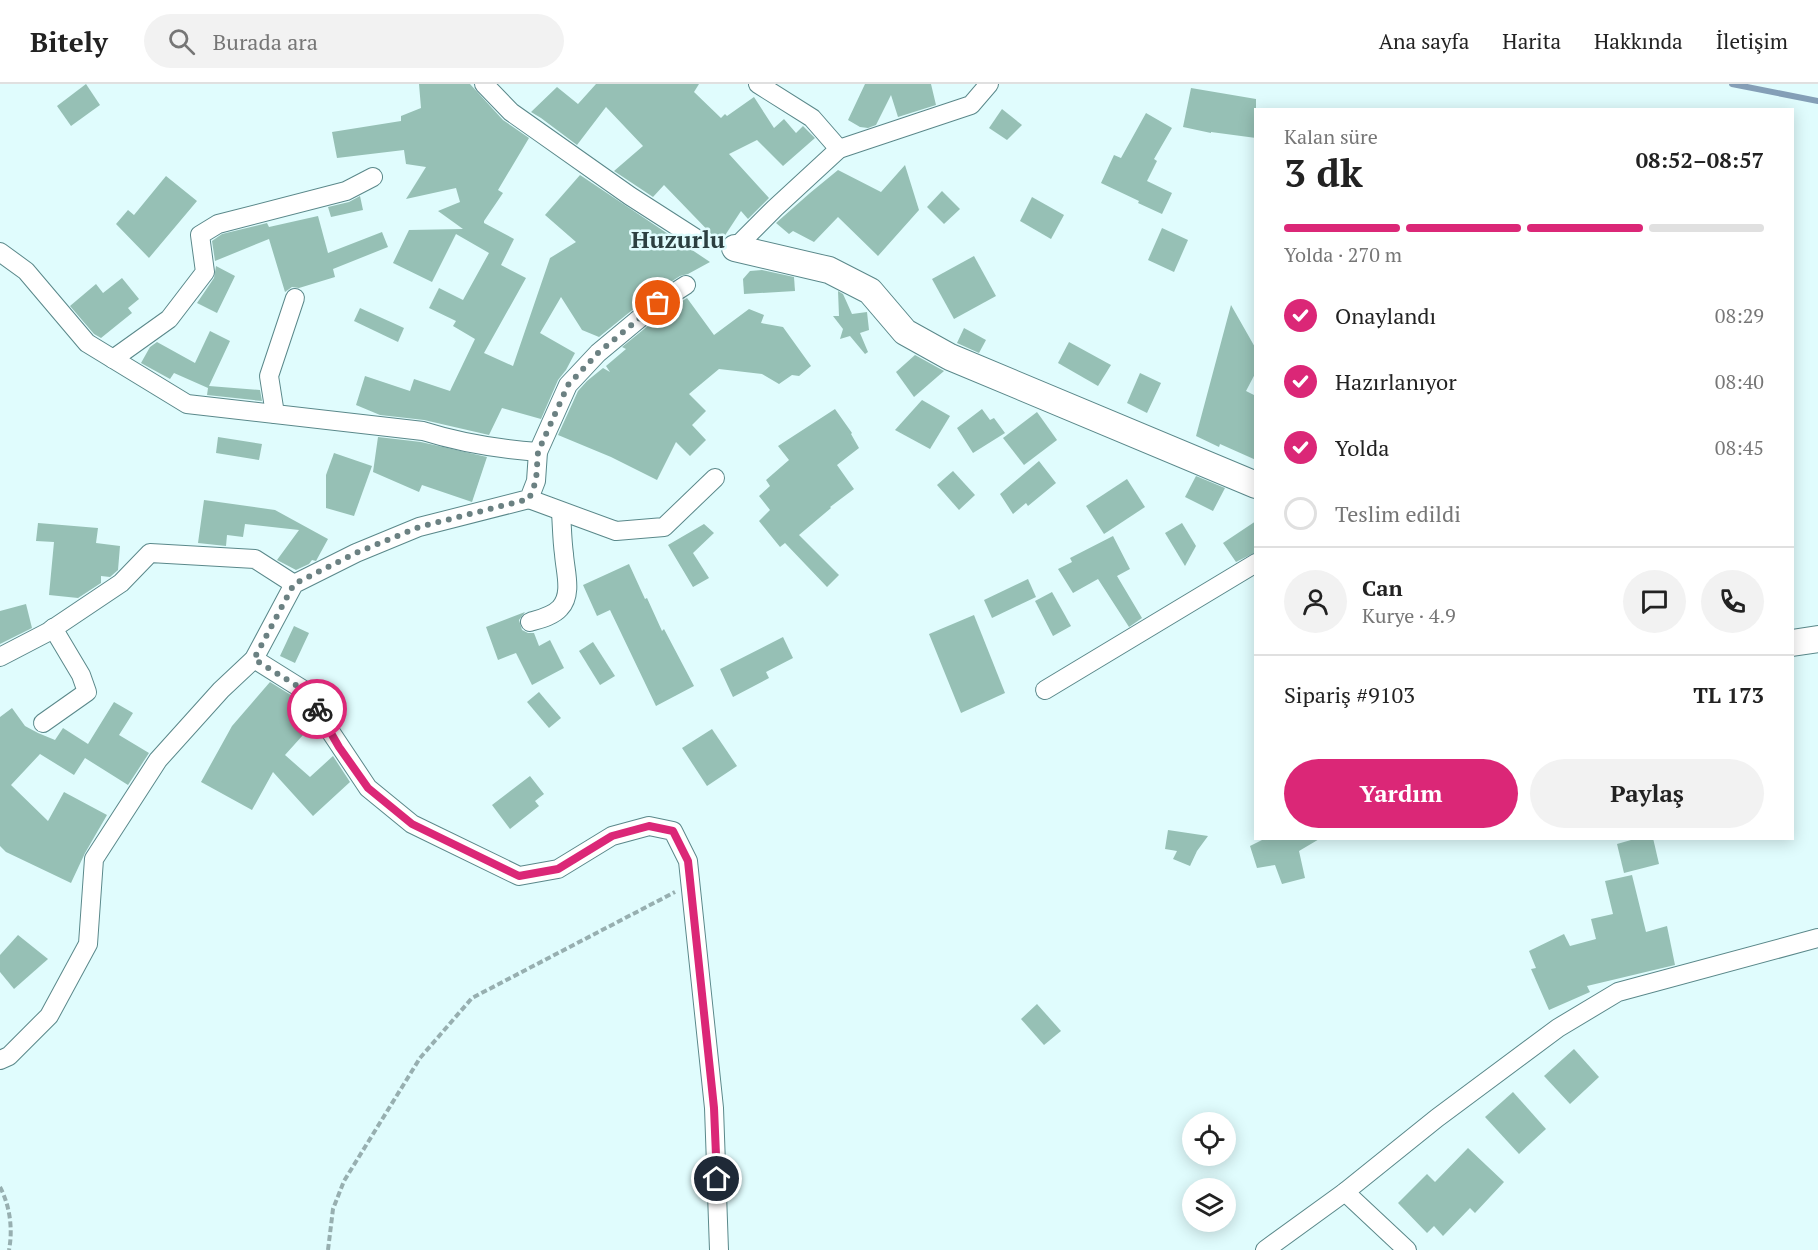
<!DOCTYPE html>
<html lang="tr">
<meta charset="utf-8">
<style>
:root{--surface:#fff;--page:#f2f2f2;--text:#222;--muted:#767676;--line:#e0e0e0;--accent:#db2777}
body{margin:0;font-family:"PT Serif",serif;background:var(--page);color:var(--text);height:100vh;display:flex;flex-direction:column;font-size:22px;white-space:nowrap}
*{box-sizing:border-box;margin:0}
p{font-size:20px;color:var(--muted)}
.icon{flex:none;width:33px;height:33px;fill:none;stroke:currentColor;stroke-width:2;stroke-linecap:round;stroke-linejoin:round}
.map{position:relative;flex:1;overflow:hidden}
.details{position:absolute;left:1254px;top:24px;width:540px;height:732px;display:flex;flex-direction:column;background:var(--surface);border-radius:0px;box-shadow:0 3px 15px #0003}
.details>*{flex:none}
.tools{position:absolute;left:1182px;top:1028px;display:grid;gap:12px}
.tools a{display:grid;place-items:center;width:54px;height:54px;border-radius:50%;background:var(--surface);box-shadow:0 3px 15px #0003;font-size:30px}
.pin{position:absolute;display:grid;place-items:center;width:51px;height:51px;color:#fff;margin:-26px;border:3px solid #fff;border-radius:50%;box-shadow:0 2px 6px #0007}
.courier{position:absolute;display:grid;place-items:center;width:60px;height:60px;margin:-30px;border:4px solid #db2777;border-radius:50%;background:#fff;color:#222;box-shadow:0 2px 8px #0007}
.headline em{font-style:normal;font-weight:800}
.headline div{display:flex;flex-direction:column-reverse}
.headline{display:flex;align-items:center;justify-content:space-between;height:102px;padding:0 30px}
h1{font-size:39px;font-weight:800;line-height:45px}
.bar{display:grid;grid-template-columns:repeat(4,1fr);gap:9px 6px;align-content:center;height:72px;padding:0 30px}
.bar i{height:8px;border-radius:4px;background:var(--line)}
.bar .current{background:var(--accent)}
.bar p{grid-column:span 4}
.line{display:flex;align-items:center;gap:15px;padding:0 30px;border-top:2px solid var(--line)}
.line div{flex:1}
.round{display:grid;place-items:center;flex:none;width:63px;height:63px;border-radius:32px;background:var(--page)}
ol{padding:0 30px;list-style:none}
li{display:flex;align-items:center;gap:18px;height:66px}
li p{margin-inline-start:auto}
li .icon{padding:6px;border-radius:50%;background:var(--accent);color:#fff;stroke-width:4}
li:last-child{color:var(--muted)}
li i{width:33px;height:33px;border:3px solid var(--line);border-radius:50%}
.button{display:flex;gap:12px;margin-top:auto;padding:12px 30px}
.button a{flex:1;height:69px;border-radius:36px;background:var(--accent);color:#fff;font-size:24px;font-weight:800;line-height:69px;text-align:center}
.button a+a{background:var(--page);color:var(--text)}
header{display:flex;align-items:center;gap:36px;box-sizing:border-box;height:84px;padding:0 30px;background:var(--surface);border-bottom:2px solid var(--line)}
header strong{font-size:28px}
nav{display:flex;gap:33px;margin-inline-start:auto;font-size:21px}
.search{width:420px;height:54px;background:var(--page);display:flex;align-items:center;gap:15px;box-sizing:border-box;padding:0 21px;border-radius:33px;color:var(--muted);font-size:22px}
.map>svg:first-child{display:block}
</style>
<header>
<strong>Bitely</strong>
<div class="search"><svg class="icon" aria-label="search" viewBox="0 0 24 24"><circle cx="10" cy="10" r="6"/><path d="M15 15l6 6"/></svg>Burada ara</div>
<nav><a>Ana sayfa</a><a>Harita</a><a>Hakkında</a><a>İletişim</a></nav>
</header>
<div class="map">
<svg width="1818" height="1166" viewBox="0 0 1818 1166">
<rect width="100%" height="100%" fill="#e0fcfd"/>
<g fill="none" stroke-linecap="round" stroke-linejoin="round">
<path stroke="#849fb7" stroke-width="6" d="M 1732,0 L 1818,17"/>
</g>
<g fill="#96c0b5">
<path d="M 86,0 L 100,21 L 71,42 L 57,22 Z"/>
<path d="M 419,0 L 470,0 L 503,36 L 529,54 L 498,106 L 503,109 L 484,137 L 484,139 L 514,155 L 501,181 L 526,194 L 484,269 L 513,282 L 550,174 L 576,158 L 545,131 L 580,91 L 710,178 L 688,190 L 680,192 L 652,210 L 599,253 L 582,246 L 561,213 L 540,249 L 575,269 L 566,286 L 558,296 L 541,335 L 502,324 L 489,351 L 424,336 L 380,331 L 356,321 L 365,292 L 410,307 L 414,295 L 450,307 L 475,255 L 453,242 L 456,237 L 429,224 L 439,204 L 463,216 L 489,169 L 456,150 L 432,198 L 393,179 L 409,146 L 463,145 L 438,127 L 460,118 L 456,104 L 406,115 L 426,83 L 406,80 L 404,66 L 337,74 L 332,48 L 401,37 L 401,32 L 421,24 Z"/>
<path d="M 596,0 L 699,0 L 694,8 L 721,34 L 725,30 L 727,32 L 754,13 L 774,44 L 784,35 L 796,49 L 803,42 L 815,54 L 783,82 L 757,56 L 729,70 L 769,114 L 748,135 L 741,127 L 720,159 L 664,101 L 653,113 L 614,87 L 643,62 L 606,23 L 577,61 L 541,34 L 531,28 L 557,3 L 578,20 Z"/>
<path d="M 865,0 L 931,0 L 936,21 L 898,33 L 891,11 L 876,41 L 868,44 L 860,43 L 848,36 Z"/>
<path d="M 1191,4 L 1256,15 L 1256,54 L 1211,48 L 1211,49 L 1183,43 Z"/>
<path d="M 1002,25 L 1022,41 L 1007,56 L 989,44 Z"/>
<path d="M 1146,29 L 1172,44 L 1154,75 L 1157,77 L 1147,97 L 1172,109 L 1162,130 L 1138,119 L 1139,117 L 1101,99 L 1114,71 L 1121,74 Z"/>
<path d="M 905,81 L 919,126 L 878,172 L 838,133 L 814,158 L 793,147 L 789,150 L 776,139 L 810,109 L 838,86 L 881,108 Z"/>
<path d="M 166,92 L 197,117 L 149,174 L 116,140 L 128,126 L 134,131 Z"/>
<path d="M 942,107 L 960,125 L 944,140 L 927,123 Z"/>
<path d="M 360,112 L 363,126 L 331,133 L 328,123 L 349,118 Z"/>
<path d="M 1032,113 L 1064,131 L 1051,155 L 1020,137 Z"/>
<path d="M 318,132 L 328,169 L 382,148 L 388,163 L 333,185 L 335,193 L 299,204 L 292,203 L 285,208 L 269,155 L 215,177 L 212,157 L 222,150 L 267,139 L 269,143 Z"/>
<path d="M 1162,144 L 1188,156 L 1174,188 L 1148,176 Z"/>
<path d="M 974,172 L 996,212 L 954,235 L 932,195 Z"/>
<path d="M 216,182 L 235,192 L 217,229 L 197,219 L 214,194 Z"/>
<path d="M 762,186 L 794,193 L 795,207 L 744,210 L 743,195 L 750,187 Z"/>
<path d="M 122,194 L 139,215 L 128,224 L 132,229 L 101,254 L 94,250 L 70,222 L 96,200 L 103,209 Z"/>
<path d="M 838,207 L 843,210 L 852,230 L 867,228 L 869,246 L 860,249 L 868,268 L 865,270 L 850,252 L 840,255 L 843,245 L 833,232 L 839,232 Z"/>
<path d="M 687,214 L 714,251 L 749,225 L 764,231 L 761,239 L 783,243 L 811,282 L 799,292 L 792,291 L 779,300 L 762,290 L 719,285 L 689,310 L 706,327 L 692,341 L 706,356 L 690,372 L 676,358 L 657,396 L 611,373 L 558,351 L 578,307 L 587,297 L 603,284 L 610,288 L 606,282 L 626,265 L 622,263 L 665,228 Z"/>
<path d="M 1231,221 L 1256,265 L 1256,288 L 1246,307 L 1256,312 L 1256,376 L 1220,360 L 1219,363 L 1196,352 Z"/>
<path d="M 360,224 L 404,244 L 398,258 L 354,237 Z"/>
<path d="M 964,244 L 986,256 L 979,269 L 957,259 Z"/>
<path d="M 210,247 L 230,257 L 209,302 L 260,306 L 262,317 L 207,311 L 208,304 L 174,289 L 170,295 L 141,279 L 150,263 L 157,258 L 195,279 Z"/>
<path d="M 1069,258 L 1111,281 L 1098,302 L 1058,279 Z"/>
<path d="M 915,271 L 944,287 L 914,313 L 896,288 Z"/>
<path d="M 1140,289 L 1161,299 L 1147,329 L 1127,319 Z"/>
<path d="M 922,316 L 950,332 L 930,365 L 895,346 Z"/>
<path d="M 835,325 L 852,349 L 851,350 L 859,364 L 837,381 L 854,405 L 830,423 L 831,424 L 799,451 L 839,491 L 827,503 L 785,459 L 780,463 L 759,437 L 770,426 L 759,412 L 770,402 L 766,396 L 789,376 L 778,362 Z"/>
<path d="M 982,325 L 990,336 L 994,334 L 1005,349 L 973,369 L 957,344 Z"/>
<path d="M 1037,328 L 1057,356 L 1024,381 L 1003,354 Z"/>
<path d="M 218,353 L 262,360 L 259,376 L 216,369 Z"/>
<path d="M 378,353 L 421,358 L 487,373 L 472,418 L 422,401 L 419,408 L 373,388 Z"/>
<path d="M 334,369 L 372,382 L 354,432 L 326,424 L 326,391 Z"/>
<path d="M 1039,377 L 1056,399 L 1028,422 L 1026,419 L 1013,430 L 1000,410 Z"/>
<path d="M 953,387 L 975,411 L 959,426 L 937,401 Z"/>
<path d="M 1196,392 L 1225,404 L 1213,427 L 1185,413 Z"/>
<path d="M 1127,395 L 1145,423 L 1104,450 L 1086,422 Z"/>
<path d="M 204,416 L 275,426 L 328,455 L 316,477 L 312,476 L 309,480 L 296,486 L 277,476 L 299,446 L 245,440 L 243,453 L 227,451 L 226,462 L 198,459 Z"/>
<path d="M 1256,437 L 1256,468 L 1236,478 L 1223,459 Z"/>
<path d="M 38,439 L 98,444 L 96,459 L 120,462 L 118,486 L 110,493 L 101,492 L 101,499 L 78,514 L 49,511 L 54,458 L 36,457 Z"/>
<path d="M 1182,439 L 1196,462 L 1185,482 L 1165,449 Z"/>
<path d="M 704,440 L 714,449 L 693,469 L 709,494 L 693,503 L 668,461 Z"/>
<path d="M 1113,452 L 1130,485 L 1117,492 L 1142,534 L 1129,543 L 1098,495 L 1073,509 L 1058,485 L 1072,478 L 1070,474 Z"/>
<path d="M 629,480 L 645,515 L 647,514 L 662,547 L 664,545 L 694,602 L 656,622 L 610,526 L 597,532 L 583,501 Z"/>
<path d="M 1028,495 L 1036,513 L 992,534 L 984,516 Z"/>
<path d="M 1052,508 L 1071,542 L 1053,552 L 1035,517 Z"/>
<path d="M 26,520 L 32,544 L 0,560 L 0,527 Z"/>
<path d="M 525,528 L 519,536 L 522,546 L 528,549 L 534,549 L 539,562 L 550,556 L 564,584 L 532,601 L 516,569 L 498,576 L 486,543 Z"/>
<path d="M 974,531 L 1005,609 L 961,629 L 929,550 Z"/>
<path d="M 294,542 L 309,549 L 295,579 L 280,572 Z"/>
<path d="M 783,553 L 793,574 L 766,588 L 769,594 L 733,613 L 720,585 Z"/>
<path d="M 593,558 L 615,592 L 600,601 L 579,567 Z"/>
<path d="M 270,598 L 294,613 L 312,641 L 285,671 L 310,693 L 333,672 L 350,698 L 313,732 L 273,688 L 252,726 L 201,698 L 232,642 Z"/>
<path d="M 539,608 L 561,634 L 549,644 L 527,618 Z"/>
<path d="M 114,618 L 133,629 L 119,651 L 149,669 L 128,701 L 85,674 L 74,691 L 40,670 L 11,701 L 48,737 L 64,708 L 107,731 L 85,769 L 71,799 L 6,768 L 0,762 L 0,633 L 12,624 L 25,642 L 38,649 L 55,656 L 63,644 L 88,660 Z"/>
<path d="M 712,645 L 737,682 L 707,702 L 682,664 Z"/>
<path d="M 530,692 L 544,710 L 535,717 L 539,722 L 510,745 L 492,721 Z"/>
<path d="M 1168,746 L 1208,752 L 1197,767 L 1190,782 L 1173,775 L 1177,767 L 1165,765 Z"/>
<path d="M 1266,754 L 1321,754 L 1299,767 L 1305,794 L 1282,800 L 1275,781 L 1257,784 L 1250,762 Z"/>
<path d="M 1638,754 L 1653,754 L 1659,780 L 1624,789 L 1617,760 Z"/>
<path d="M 1632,791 L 1646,848 L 1667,842 L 1675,881 L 1587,902 L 1590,908 L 1549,926 L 1531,885 L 1536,884 L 1529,867 L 1564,850 L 1570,862 L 1596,855 L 1591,835 L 1613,830 L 1605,797 Z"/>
<path d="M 18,851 L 48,875 L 14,905 L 0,888 L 0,871 Z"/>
<path d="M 1037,920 L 1061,947 L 1044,961 L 1021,935 Z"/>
<path d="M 1574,965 L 1599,993 L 1570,1020 L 1544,992 Z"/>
<path d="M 1513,1008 L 1546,1045 L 1519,1070 L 1485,1033 Z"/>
<path d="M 1468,1064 L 1504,1098 L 1475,1129 L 1470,1124 L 1443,1152 L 1434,1142 L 1427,1149 L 1398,1119 L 1427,1090 L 1435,1098 Z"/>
</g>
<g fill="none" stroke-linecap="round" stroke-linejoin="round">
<defs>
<g id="street">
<path d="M 484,0 L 511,28 L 630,112 L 697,155"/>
<path d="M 758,0 L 812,34 L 839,65"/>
<path d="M 735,164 L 775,124 L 839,65 L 971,21 L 989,0"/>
<path d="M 0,168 L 26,187 L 87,259 L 187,320 L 423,347 C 461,359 499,365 538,368"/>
<path d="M 113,275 L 169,235 L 205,188 L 200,151 L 218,140 L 346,107 L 373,93"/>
<path d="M 275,330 L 269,292 L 295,214"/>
<path d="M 529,415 L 616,447 L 664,443 L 715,394"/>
<path d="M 530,538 C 540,535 553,532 560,524 C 573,510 565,487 564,470 C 562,456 562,442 561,428"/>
<path d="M 0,573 L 48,548 L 121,499 L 150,469 L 255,475 L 294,500"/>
<path d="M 254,575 L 302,605 L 368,704 L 412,740 L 519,792 L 558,785 L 612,752 L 649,742 L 673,747 L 688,777 L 714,1024 L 719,1166"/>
<path d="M 1045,606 L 1256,479"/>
<path d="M 43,639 L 87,608 L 81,591 L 53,544"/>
<path d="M 0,976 L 9,972 L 49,932 L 88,860 L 94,775 L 158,676 L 221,606 L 254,575 L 294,500 L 356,469 L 419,443 L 529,415 L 536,397 L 538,368 L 568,301 L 598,269 L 658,219 L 686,201"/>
<path d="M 1345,1108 L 1407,1166"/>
<path d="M 1265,1166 L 1345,1108 L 1437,1034 L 1558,944 L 1618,908 L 1818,854"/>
</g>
<g id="secondary">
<path d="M 735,164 L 829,186 L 870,207 L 905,248 L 950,273 L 1256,401"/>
<path d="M 1792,559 L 1818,555"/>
</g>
</defs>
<use href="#street" stroke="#5a888a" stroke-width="20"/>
<use href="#secondary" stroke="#5a888a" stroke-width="28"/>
<g stroke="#97afb0" stroke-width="4" stroke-dasharray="6 3" stroke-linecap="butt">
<path d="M 0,1103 C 10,1122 13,1145 9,1166"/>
<path d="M 328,1166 L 333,1125 L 344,1097 L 420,974 L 472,914 L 675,808"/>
</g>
<use href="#street" stroke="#fff" stroke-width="18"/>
<use href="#secondary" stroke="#fff" stroke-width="26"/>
</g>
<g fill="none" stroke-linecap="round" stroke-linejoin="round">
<path stroke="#6b8182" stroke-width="6" stroke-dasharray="0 10.8" d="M 317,625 L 302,605 L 254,575 L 294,500 L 356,469 L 419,443 L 529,415 L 536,397 L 538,368 L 568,301 L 598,269 L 658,219"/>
<path stroke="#db2777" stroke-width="8" d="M 317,625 L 339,663 L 368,704 L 412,740 L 519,792 L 558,785 L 612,752 L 649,742 L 673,747 L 688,777 L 714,1024 L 717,1095"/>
</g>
<g text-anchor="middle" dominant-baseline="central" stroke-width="5" stroke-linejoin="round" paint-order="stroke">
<g font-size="24" font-weight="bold" fill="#2c3f40" stroke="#e0fcfd">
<text x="678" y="155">Huzurlu</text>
</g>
</g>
</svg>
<div class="tools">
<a><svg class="icon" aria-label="locate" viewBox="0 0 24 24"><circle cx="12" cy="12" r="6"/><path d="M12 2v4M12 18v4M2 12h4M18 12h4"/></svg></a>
<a><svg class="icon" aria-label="layers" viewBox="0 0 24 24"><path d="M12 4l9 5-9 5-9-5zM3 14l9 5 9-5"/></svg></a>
</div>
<div class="pin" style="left:658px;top:219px;background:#ea580c"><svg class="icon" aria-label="bag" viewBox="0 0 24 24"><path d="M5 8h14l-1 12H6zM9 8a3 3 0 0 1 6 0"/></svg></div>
<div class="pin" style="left:717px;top:1095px;background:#1f2937"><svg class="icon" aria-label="home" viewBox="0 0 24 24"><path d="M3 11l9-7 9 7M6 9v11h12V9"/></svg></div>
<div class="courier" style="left:317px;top:625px"><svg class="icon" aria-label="bike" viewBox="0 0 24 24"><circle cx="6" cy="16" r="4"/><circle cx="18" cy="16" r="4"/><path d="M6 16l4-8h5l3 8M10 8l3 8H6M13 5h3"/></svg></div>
<section class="details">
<div class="headline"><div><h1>3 dk</h1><p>Kalan süre</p></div><em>08:52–08:57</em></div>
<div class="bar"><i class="current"></i><i class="current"></i><i class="current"></i><i></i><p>Yolda · 270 m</p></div>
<ol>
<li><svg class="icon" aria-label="check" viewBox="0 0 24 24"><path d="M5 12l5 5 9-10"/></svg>Onaylandı<p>08:29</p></li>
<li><svg class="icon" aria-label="check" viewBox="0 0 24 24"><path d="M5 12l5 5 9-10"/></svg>Hazırlanıyor<p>08:40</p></li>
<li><svg class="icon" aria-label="check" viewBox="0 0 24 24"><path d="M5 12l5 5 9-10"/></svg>Yolda<p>08:45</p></li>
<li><i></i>Teslim edildi</li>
</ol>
<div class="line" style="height:108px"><a class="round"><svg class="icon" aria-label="person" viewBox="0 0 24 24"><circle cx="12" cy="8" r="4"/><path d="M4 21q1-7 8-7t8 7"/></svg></a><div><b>Can</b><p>Kurye · 4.9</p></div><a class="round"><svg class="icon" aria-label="chat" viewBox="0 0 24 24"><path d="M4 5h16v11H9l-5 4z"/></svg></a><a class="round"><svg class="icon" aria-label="phone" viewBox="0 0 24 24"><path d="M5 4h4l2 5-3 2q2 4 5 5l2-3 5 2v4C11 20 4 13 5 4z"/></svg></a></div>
<div class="line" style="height:78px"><div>Sipariş #9103</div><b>TL 173</b></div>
<div class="button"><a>Yardım</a><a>Paylaş</a></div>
</section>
</div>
